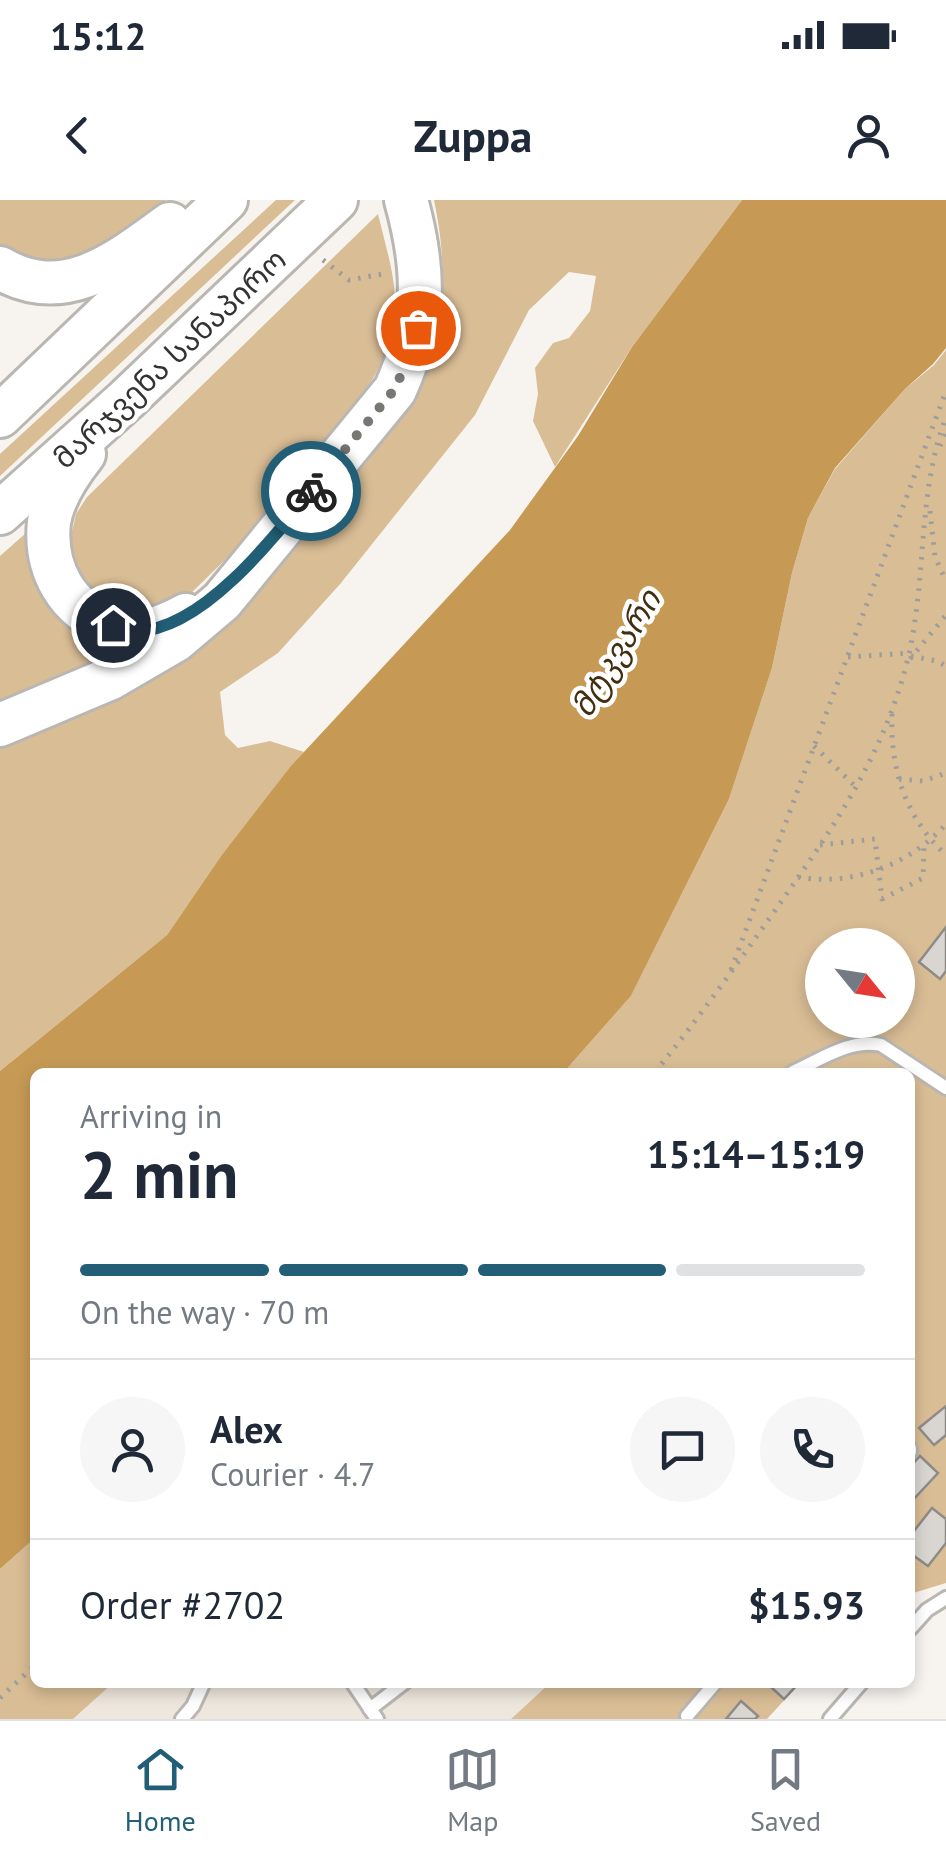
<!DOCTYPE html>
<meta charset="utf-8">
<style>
:root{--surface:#fff;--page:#f6f6f7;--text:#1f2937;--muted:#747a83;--line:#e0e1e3;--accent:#225f77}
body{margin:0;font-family:"PT Sans","Noto Sans Georgian",sans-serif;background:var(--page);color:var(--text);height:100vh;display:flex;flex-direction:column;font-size:38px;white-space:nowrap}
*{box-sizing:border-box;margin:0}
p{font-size:32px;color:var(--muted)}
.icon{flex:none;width:55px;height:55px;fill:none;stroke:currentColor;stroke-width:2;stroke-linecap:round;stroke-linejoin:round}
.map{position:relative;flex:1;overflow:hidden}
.sheet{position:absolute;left:30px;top:868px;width:885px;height:620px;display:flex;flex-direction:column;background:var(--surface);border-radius:15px;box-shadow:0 5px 15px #0003}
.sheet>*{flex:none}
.needle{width:65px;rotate:120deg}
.tools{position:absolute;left:805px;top:728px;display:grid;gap:20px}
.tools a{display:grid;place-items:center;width:110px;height:110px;border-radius:50%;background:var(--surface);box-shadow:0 5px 15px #0003;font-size:50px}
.pin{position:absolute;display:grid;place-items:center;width:85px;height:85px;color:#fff;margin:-42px;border:5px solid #fff;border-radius:50%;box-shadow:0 2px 10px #0007}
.courier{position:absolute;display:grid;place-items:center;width:100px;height:100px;margin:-50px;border:8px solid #225f77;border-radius:50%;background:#fff;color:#222;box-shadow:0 2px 12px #0007}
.headline em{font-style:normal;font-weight:800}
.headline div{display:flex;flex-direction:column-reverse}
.headline{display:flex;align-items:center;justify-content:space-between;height:170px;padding:0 50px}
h1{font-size:65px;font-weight:800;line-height:75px}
.bar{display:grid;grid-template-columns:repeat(4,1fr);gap:15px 10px;align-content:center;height:120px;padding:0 50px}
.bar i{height:12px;border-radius:8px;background:var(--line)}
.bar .active{background:var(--accent)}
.bar p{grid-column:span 4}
.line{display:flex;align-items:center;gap:25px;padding:0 50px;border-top:2px solid var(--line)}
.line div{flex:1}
.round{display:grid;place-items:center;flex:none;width:105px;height:105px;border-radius:52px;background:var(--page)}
.status{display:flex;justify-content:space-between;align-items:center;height:70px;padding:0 50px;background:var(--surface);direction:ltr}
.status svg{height:28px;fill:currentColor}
header{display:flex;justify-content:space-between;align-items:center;height:130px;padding:0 50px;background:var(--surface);font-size:45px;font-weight:800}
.tab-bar{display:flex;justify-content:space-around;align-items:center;height:140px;border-top:2px solid var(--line);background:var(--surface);font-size:28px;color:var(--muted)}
.tab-bar a{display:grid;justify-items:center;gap:5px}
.tab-bar .active{color:var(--accent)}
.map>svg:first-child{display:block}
</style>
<div class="status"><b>15:12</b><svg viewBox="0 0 49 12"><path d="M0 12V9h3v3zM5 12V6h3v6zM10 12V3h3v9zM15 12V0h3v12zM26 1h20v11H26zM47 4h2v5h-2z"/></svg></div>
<header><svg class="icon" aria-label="back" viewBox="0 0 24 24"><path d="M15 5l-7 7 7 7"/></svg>Zuppa<svg class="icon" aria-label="person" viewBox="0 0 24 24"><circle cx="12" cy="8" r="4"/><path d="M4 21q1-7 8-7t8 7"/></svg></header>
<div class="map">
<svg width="946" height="1519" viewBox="0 0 946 1519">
<rect width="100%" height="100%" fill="#f7f4f0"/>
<path fill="#eee7dd" d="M 113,1483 L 550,1483 L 511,1519 L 73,1519 Z"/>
<g fill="#d9bd95" fill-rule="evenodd">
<path d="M 0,0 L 166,0 L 122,43 L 66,70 L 0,60 Z"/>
<path d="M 276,0 L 295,0 L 0,276 L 0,254 Z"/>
<path d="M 434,0 L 742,0 L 632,147 L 555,267 L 533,221 L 538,194 L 535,168 L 553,143 L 569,138 L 590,111 L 596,76 L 569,72 L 529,110 L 475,215 L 341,383 L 278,453 L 220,492 L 225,535 L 238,548 L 270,541 L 304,552 L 221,656 L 167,735 L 0,871 L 0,542 L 127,485 L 430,157 C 444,95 447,63 434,0 Z"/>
<path d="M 378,14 C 395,83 410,120 369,185 L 229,356 L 184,400 L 151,419 L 102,411 L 64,367 L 76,314 L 87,297 Z"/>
<path d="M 946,150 L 946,1383 L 910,1394 L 910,872 L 564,872 L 631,796 L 729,599 L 772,468 L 792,373 L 808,318 L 835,269 L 905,189 L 934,165 ZM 822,745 L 898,745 L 898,820 L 822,820 Z"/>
<path d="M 35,331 L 145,446 L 0,514 L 0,356 L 26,333 Z"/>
<path d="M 35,1338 L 35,1482 L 113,1483 L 73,1519 L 0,1519 L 0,1369 Z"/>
<path d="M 550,1483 L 800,1483 L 767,1519 L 511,1519 Z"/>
</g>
<path fill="#c69a55" d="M 742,0 L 946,0 L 946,148 L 933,164 L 905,189 L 835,268 L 808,318 L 792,373 L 772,468 L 729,599 L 631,796 L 564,872 L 35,872 L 35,1338 L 0,1369 L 0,871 L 167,735 L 221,656 L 291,566 L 510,330 L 578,236 L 632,147 Z"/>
<g fill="#d9d6d2" stroke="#8e8b88" stroke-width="2.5">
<path d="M 946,727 L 946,771 L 940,779 L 919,762 Z"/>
<path d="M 946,1206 L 946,1235 L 934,1245 L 919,1228 Z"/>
<path d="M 920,1256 L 938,1273 L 911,1302 L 910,1267 Z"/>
<path d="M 932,1308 L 946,1319 L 946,1343 L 928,1366 L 910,1353 L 910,1336 Z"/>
<path d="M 775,1482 L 795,1482 L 797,1485 L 784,1499 L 771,1487 Z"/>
<path d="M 741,1501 L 758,1516 L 755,1519 L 726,1519 Z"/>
</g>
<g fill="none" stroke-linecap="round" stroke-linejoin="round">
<defs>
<g id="lane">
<path d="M 793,872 C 820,860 851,838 881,845 L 946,888"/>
<path d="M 910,1248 L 910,1252"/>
<path d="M 910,1429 L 927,1410 L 946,1398"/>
<path d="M 352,1482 L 377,1519"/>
<path d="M 370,1509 L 405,1482"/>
<path d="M 687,1516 L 716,1482"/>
<path d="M 182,1519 L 193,1506 L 204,1482"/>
<path d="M 830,1519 L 862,1482"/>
</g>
<g id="highway">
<path d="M 0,68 C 64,106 118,62 170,24"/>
<path d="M 0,216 L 226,0"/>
<path d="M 84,254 C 69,273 53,297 49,322 C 44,369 67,411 112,425 C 119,427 128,431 135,431 C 153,432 171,423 186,415"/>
<path d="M 0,313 L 126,200 L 336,0"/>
<path d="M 0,525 L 109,479 L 176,440 L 222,401 L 395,190 C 426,121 426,72 406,0"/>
</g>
</defs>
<use href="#lane" stroke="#bab7b3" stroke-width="18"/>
<use href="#highway" stroke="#bab7b3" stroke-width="48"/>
<g stroke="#9f9d9b" stroke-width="5" stroke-dasharray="2.5 8" stroke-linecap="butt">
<path d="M 323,60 L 349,80 L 388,73"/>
<path d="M 940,246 L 946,234"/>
<path d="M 930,311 L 935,357 L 946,381"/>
<path d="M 911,456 L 937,461 L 946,466"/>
<path d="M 848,457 L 910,453"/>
<path d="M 910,459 L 946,415"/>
<path d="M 892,514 C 890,569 905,617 946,655"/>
<path d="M 814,546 L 857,588"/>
<path d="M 899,579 L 923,581 L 946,573"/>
<path d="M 820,645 L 875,639 L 882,699 L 923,678 L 924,645"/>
<path d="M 798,677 C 852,687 911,664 946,624"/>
<path d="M 731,770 L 946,191"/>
<path d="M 655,872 C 695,823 732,771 769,719 C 828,635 883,560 908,458 C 927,379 917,293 946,217"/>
<path d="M 0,1498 L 35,1465"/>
</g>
<use href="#lane" stroke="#fff" stroke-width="12"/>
<use href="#highway" stroke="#fff" stroke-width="42"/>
</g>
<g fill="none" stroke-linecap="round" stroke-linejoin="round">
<path stroke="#787774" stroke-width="10" stroke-dasharray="0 18" d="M 311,291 L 394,190 L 410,156 L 418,128"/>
<path stroke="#225f77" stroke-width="12" d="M 113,425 C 120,427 129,431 136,431 C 201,431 274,338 311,291"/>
</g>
<g text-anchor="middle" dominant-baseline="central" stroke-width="9" stroke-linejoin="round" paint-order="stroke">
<g font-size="30" fill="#343332" stroke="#fff">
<text transform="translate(169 158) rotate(-43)">მარჯვენა სანაპირო</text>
</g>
<g font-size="32" font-style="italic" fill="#422f11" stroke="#fff">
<text transform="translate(615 453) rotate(-59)">მტკვარი</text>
</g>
</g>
</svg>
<div class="tools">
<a><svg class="needle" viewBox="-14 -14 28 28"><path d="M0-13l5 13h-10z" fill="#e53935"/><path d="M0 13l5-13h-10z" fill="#747a83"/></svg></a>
</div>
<div class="pin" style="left:418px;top:128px;background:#ea580c"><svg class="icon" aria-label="bag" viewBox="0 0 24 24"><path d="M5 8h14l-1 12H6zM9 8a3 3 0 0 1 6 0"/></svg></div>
<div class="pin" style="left:113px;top:425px;background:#1f2937"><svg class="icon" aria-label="home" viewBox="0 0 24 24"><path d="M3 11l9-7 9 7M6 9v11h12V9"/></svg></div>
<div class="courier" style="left:311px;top:291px"><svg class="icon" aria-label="bike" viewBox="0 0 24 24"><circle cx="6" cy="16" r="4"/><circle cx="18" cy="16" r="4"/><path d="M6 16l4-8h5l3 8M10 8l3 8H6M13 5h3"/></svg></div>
<section class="sheet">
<div class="headline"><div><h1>2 min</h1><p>Arriving in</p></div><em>15:14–15:19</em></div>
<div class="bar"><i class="active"></i><i class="active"></i><i class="active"></i><i></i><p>On the way · 70 m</p></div>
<div class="line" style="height:180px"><a class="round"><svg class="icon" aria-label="person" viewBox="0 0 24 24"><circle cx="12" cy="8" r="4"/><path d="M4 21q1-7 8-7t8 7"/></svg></a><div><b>Alex</b><p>Courier · 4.7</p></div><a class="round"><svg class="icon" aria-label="chat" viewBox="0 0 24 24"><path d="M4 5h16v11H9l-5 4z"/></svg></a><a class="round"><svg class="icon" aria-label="phone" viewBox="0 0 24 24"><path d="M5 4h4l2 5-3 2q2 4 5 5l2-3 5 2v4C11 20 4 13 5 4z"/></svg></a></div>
<div class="line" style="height:130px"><div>Order #2702</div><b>$15.93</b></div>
</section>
</div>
<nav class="tab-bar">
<a class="active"><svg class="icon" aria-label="home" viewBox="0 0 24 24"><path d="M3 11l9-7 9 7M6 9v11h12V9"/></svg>Home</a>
<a><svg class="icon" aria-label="map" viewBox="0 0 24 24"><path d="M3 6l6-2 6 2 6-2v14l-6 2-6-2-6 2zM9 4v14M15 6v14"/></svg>Map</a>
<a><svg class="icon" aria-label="saved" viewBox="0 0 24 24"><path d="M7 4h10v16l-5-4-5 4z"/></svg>Saved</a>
</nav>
